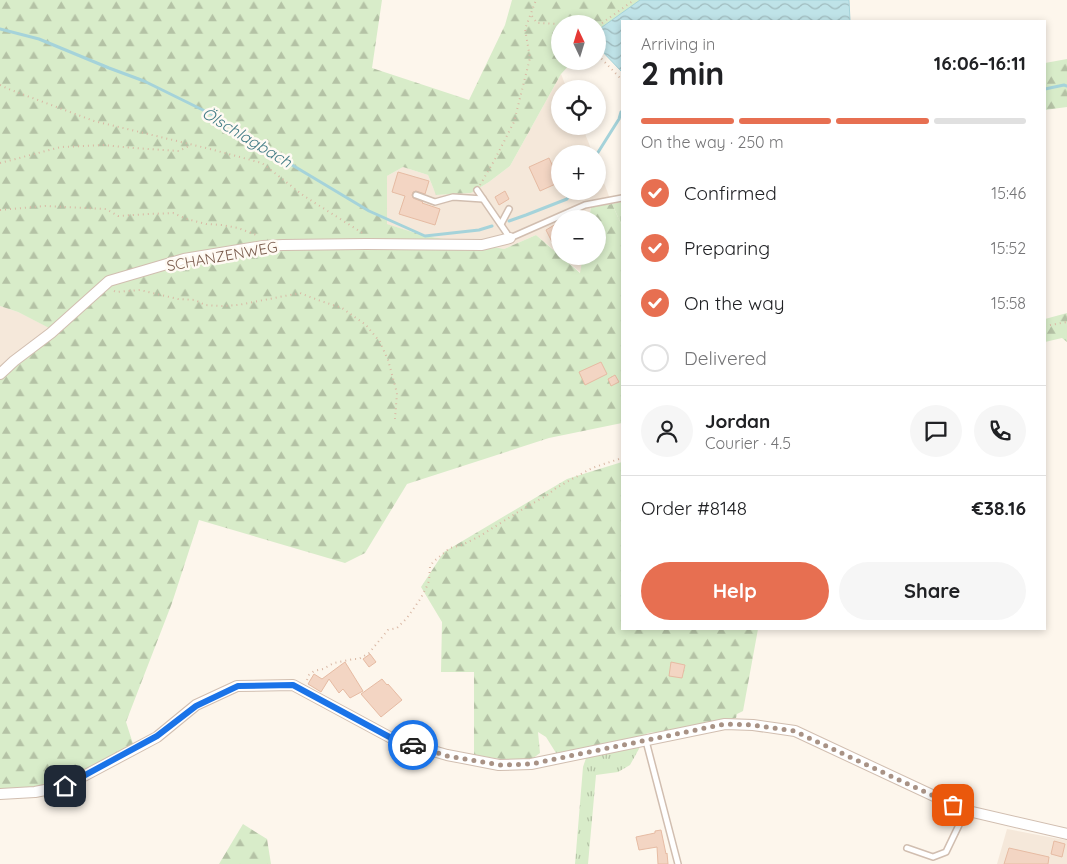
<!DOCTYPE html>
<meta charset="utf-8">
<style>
:root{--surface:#fff;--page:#f6f6f6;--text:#202124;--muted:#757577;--line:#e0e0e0;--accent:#e76f51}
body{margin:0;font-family:Quicksand,sans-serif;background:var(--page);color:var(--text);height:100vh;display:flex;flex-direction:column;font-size:19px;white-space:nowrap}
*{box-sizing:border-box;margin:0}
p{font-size:16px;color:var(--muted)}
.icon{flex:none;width:28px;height:28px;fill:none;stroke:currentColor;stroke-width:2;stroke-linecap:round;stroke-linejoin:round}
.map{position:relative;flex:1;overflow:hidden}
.side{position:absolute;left:621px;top:20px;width:425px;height:610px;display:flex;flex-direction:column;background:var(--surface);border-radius:0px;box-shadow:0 2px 8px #0003}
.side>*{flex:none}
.needle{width:32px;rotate:356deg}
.controls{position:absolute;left:551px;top:15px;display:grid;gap:10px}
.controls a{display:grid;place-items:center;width:55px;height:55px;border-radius:50%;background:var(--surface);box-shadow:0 2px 8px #0003;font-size:25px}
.pin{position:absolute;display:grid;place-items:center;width:42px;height:42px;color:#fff;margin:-21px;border-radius:10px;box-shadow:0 2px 8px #0006}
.courier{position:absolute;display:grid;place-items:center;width:50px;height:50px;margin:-25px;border:4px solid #1a73e8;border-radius:50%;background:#fff;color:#222;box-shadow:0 1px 6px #0007}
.head em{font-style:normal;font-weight:700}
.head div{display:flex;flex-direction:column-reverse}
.head{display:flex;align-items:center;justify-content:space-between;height:85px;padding:0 20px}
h1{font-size:32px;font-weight:700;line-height:38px}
.bar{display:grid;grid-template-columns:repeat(4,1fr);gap:8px 5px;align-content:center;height:60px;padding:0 20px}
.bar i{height:6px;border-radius:4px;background:var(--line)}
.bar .on{background:var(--accent)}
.bar p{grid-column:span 4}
.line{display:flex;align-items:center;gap:12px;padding:0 20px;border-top:1px solid var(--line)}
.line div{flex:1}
.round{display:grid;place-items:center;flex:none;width:52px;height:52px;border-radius:26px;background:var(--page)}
ol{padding:0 20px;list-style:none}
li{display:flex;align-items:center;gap:15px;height:55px}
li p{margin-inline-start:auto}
li .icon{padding:5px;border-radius:50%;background:var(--accent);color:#fff;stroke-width:4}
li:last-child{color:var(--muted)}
li i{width:28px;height:28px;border:2px solid var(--line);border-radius:50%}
.primary-button{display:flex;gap:10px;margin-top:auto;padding:10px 20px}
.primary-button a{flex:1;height:58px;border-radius:30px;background:var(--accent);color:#fff;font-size:20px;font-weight:700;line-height:58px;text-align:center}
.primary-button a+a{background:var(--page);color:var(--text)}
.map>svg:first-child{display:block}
</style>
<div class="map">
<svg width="1067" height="864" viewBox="0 0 1067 864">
<defs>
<pattern id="grass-tufts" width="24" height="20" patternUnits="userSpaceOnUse" patternTransform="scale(1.25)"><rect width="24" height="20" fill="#d8ecc9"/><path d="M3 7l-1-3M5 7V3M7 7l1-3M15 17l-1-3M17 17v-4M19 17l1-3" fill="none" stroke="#b4c2a5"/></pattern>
<pattern id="forest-firs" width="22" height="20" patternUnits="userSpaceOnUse" patternTransform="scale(1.25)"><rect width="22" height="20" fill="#d8ecc9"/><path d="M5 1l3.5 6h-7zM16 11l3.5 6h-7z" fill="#b4c2a5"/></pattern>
<pattern id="water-waves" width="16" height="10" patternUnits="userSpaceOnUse" patternTransform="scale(1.25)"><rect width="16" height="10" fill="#bfe3e8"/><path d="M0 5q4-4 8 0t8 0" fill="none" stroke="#a0bbbe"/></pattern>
</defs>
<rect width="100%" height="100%" fill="#fdf6ec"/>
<g fill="#f5e8da">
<path d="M 561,74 L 567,89 L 560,89 L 560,126 L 582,126 L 593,154 L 560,154 L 560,191 L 598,191 L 598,167 L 612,204 L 591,207 L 589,219 L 560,219 L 560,255 L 536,235 L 504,249 L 484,245 L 425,236 L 386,224 L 387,176 L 403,167 L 428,175 L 436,195 L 471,193 L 489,182 L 510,166 Z"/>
<path d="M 561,256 L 583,256 L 581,273 Z"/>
<path d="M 0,306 L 18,312 L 52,329 L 0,371 Z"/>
<path d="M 1007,829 L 1065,840 L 1067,832 L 1067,864 L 997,864 Z"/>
</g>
<g fill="url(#grass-tufts)">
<path d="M 622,202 L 622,226 L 612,204 Z"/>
<path d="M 640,747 L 630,765 L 618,772 L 596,775 L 588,864 L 575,864 L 583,767 L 586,758 Z"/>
</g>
<g fill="url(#forest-firs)">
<path d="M 0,0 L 382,0 L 372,68 L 469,100 L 505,25 L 512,0 L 645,0 L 598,36 L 598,24 L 560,24 L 560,61 L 573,61 L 561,74 L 510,166 L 489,182 L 471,193 L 436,195 L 428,175 L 403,167 L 387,176 L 387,224 L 425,236 L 484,245 L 504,249 L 536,235 L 580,273 L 583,256 L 598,256 L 598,219 L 589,219 L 591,207 L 612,204 L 622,226 L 622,423 L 549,438 L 407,484 L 365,553 L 345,563 L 199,520 L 172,603 L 126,722 L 135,750 L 65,786 L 0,794 L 0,378 L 51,329 L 18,312 L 0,306 Z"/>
<path d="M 1067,59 L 1067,107 L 1045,110 L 1045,63 Z"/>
<path d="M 1067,313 L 1067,342 L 1062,338 L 1045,342 L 1045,319 Z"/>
<path d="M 622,462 L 622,629 L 758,629 L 743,711 L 737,714 L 736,718 L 660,733 C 652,732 646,732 640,738 L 556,753 L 546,737 L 538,732 L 540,753 L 532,759 L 501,759 L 474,755 L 474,672 L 441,672 L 442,622 L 421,587 L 444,552 L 567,479 Z"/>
<path d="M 243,824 L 267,839 L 271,864 L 219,864 Z"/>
</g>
<path fill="url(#water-waves)" stroke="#a5d3da" d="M 640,0 L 849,0 L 850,21 L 622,21 L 622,72 L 598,47 L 598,30 Z"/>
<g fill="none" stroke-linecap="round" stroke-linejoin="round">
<g stroke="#a5d3da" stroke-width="3">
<path d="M 0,29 L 39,39 L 109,68 L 144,81 L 213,115 L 262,147 L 369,211 L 425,236 L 479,230 L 492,226"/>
<path d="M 1045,89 L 1064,85 L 1067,86"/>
<path d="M 597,154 L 619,119 L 621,112"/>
<path d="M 509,221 L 526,215 L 567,199 L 572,191"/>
</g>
</g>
<g fill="#f3d5c3" stroke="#e6bba3">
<path d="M 549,158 L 560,182 L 540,191 L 529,167 Z"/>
<path d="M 398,172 L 429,181 L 425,194 L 416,191 L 413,192 L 412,195 L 413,198 L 423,202 L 422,203 L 440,209 L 435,225 L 399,214 L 405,196 L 392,192 Z"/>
<path d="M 505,191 L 509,199 L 499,205 L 495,197 Z"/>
<path d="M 556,224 L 560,231 L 560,238 L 552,242 L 546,230 Z"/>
<path d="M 601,362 L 607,374 L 585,385 L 579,372 Z"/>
<path d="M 615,375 L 619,382 L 611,386 L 608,379 Z"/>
<path d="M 370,654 L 376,662 L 369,667 L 363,659 Z"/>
<path d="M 345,662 L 363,691 L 350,698 L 343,689 L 339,693 L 329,679 L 321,692 L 308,684 L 314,674 L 322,679 Z"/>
<path d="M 671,662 L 685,665 L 682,678 L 669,676 Z"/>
<path d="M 382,679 L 387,685 L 388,684 L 402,700 L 381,717 L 361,694 Z"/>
<path d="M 661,830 L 666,854 L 667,853 L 668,864 L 658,864 L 657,847 L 639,850 L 636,837 L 655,833 L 655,831 Z"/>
<path d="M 1054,841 L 1065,844 L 1062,857 L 1051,854 Z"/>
<path d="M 1009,848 L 1049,857 L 1048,864 L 1004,864 Z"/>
</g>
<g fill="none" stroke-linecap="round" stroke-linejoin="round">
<defs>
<g id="service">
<path d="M 477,190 L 510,238 L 585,205 L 622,198"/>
<path d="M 416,195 L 435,202 L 453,197 L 483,199"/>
<path d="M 501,224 L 509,209"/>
<path d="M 646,741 L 678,864"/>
<path d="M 907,848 L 933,857 L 946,852 L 959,825 L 964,810"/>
</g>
<g id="minor">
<path d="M 0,374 L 14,361 L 51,333 L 109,281 L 184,259 L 263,246 L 283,245 L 366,244 L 482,245 L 510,238"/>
<path d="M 0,794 L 35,792 L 65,786 L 157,737 L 196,705 L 237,686 L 293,685 L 395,740 L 447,755 L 499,765 L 531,764 L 725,724 L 753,725 L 795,731 L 964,810 L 1067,834"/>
</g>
</defs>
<use href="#service" stroke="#d1beb0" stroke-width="8"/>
<use href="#minor" stroke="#d1beb0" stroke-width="12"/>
<g stroke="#d9b8a5" stroke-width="2" stroke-dasharray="1 4" stroke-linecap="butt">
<path d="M 532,16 L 537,23 L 557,24 L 560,26"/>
<path d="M 598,26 L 634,0"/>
<path d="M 598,55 L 622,80"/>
<path d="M 0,85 L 11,90 L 94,121 L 210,149 L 262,163 L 304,196 L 364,234"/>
<path d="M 0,163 L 61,147 L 104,145 L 134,148 L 179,151 L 191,145"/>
<path d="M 480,185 L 494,161 L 514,122 L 530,58 L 525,29 L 536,0"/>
<path d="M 0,210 L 45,206 L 106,209 L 118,216 L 149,214 L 173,213 L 187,219 L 206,224 L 222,225 L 238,228 L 259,236"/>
<path d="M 114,291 L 116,292 L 140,290 L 178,299 L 195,300 L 205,305 L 222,306 L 238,305 L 300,293 L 318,300 L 342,308 L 366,325 L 380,342 L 388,360 L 397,393 L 395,419"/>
<path d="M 1045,326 L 1067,322"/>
<path d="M 307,680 L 309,675 L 314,671 L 323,669 L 334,663 L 354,659 L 359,659 L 369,653 L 388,630 L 397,628 L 407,618 L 421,598 L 427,586 L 429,581 L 430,567 L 433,562 L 450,548 L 462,545 L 480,536 L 526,507 L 546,496 L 556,488 L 592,468 L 622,458"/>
</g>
<use href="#service" stroke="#fff" stroke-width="5"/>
<use href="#minor" stroke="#fff" stroke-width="10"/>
</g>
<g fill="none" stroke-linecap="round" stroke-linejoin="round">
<path stroke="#a89285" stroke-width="5" stroke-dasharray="0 9" d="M 413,745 L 447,756 L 500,765 L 531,764 L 725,724 L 753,725 L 794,731 L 953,805"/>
<path stroke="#1a73e8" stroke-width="6" d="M 65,786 L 157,736 L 196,706 L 238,686 L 293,685 L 395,740 L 413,745"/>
</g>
<g text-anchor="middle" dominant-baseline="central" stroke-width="5" stroke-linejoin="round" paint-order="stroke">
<g font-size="15" fill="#7a5c4d" stroke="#fffaf3">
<text transform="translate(222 256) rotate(-10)">SCHANZENWEG</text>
</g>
<g font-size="16" font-style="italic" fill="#437c86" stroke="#fffaf3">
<text transform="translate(247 137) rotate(31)">Ölschlagbach</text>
</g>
</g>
</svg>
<div class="controls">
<a><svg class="needle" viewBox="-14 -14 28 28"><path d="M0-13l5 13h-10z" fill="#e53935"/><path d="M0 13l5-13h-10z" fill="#757577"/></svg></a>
<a><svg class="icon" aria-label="locate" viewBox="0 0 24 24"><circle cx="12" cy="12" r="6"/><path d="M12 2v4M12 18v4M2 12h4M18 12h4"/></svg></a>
<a>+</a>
<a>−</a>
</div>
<div class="pin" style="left:953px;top:805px;background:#ea580c"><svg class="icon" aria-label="bag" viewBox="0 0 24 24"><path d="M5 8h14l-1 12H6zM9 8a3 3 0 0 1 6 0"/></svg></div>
<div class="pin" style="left:65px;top:786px;background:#1f2937"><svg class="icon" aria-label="home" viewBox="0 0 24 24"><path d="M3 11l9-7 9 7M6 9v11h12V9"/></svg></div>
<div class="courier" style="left:413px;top:745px"><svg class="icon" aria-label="car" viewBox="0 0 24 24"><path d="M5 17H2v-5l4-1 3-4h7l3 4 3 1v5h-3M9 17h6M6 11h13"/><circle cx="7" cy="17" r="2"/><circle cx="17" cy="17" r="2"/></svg></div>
<section class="side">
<div class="head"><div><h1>2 min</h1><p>Arriving in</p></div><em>16:06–16:11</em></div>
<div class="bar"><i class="on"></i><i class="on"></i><i class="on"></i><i></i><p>On the way · 250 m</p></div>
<ol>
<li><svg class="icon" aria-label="check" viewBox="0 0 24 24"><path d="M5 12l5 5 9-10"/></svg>Confirmed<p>15:46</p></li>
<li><svg class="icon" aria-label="check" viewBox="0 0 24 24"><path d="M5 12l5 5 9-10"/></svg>Preparing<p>15:52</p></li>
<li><svg class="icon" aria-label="check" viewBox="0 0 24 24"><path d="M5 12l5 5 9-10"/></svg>On the way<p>15:58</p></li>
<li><i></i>Delivered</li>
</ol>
<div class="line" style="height:90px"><a class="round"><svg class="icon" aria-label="person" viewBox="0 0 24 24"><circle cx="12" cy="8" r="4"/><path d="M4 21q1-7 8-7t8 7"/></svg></a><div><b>Jordan</b><p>Courier · 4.5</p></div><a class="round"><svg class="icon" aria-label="chat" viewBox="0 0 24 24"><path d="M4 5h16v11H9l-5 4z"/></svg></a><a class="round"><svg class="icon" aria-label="phone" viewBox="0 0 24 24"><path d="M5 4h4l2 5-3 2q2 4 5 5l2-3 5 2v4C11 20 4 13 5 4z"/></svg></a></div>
<div class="line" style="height:65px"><div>Order #8148</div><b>€38.16</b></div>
<div class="primary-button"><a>Help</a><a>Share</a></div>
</section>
</div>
